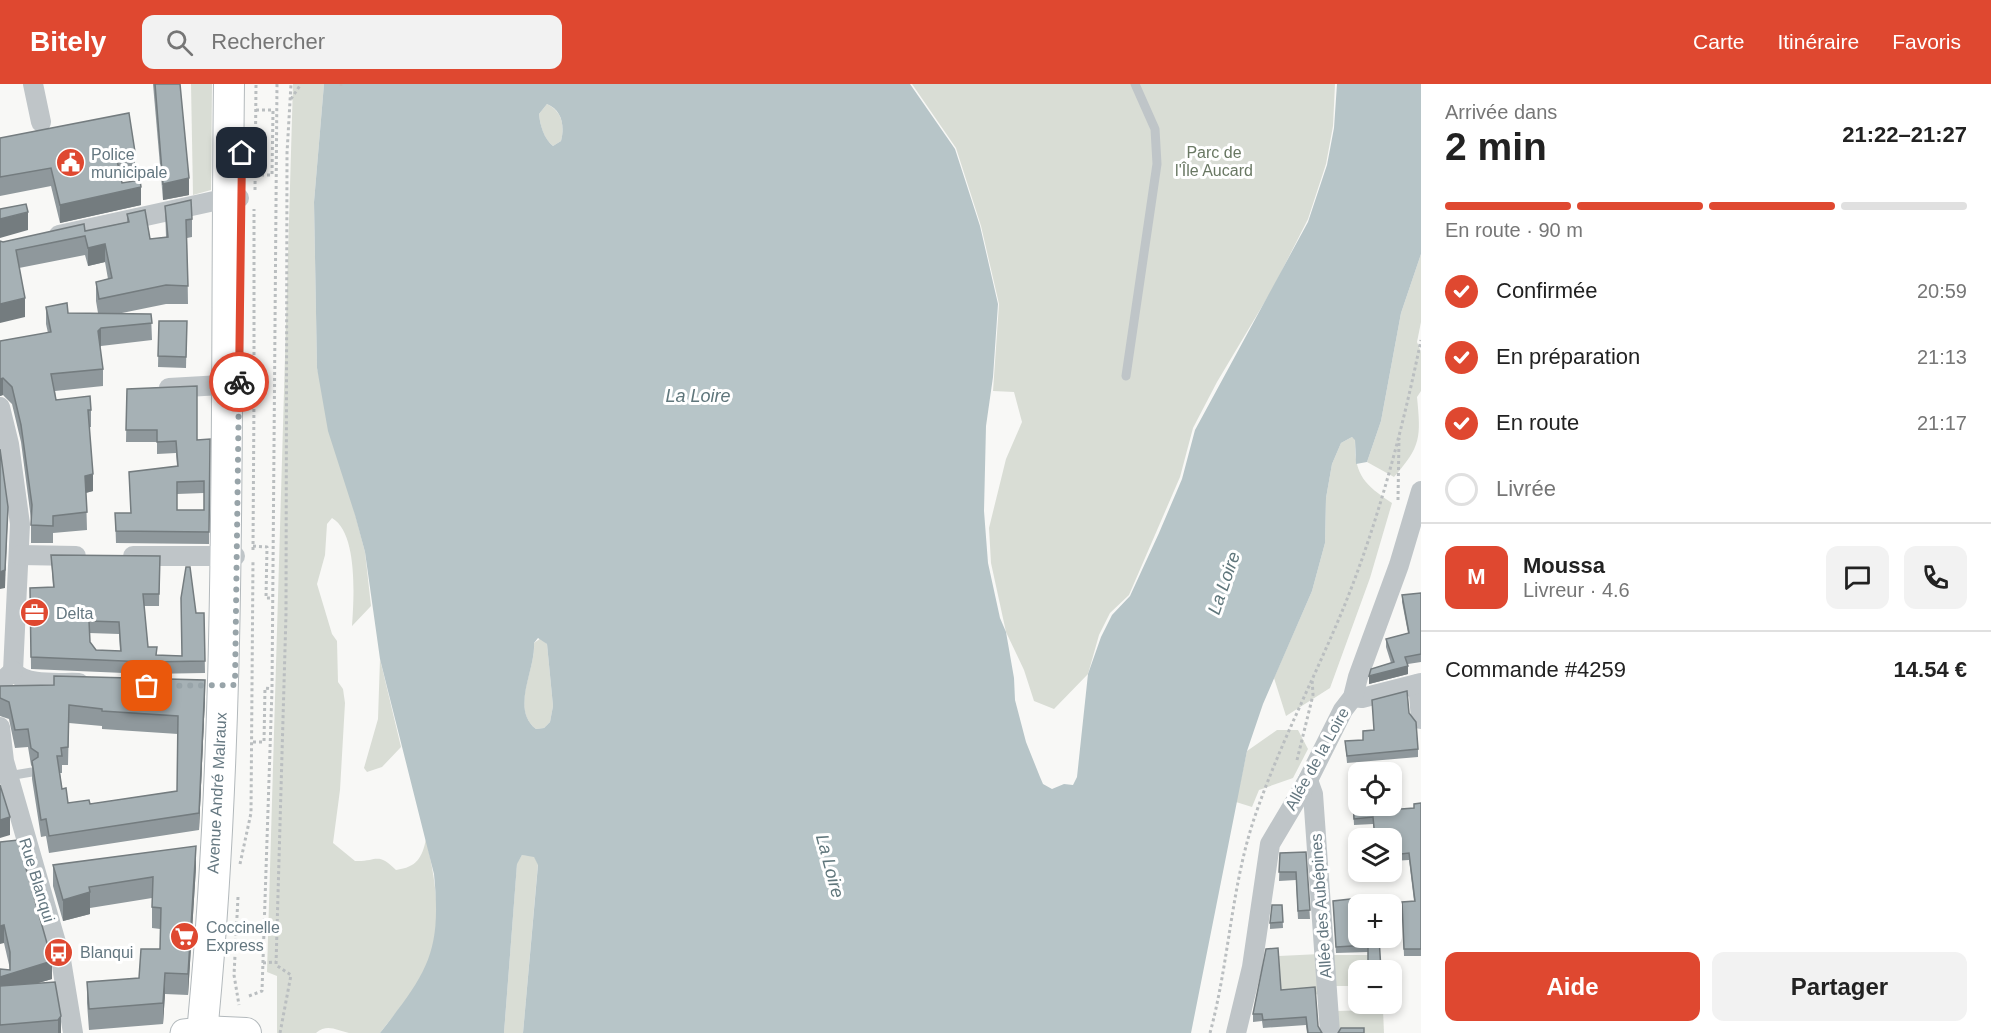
<!DOCTYPE html>
<html lang="fr">
<meta charset="utf-8">
<style>
:root{--surface:#fff;--page:#f2f2f2;--text:#222;--muted:#767676;--line:#e0e0e0;--accent:#df4830}
body{margin:0;font-family:Helvetica,sans-serif;background:var(--page);color:var(--text);height:100vh;display:flex;flex-direction:column;font-size:22px;white-space:nowrap}
*{box-sizing:border-box;margin:0}
p{font-size:20px;color:var(--muted)}
.icon{flex:none;width:33px;height:33px;fill:none;stroke:currentColor;stroke-width:2;stroke-linecap:round;stroke-linejoin:round}
.map{position:relative;flex:1;overflow:hidden}
.side{display:flex;flex-direction:column;background:var(--surface);width:570px}
.side>*{flex:none}
.controls{position:absolute;left:1348px;top:678px;display:grid;gap:12px}
.controls a{display:grid;place-items:center;width:54px;height:54px;border-radius:12px;background:var(--surface);box-shadow:0 3px 9px #0003;font-size:30px}
.pin{position:absolute;display:grid;place-items:center;width:51px;height:51px;color:#fff;margin:-26px;border-radius:12px;box-shadow:0 3px 9px #0006}
.courier{position:absolute;display:grid;place-items:center;width:60px;height:60px;margin:-30px;border:4px solid #df4830;border-radius:50%;background:#fff;color:#222;box-shadow:0 2px 8px #0007}
.summary em{font-style:normal;font-weight:700}
.summary div{display:flex;flex-direction:column-reverse}
.summary{display:flex;align-items:center;justify-content:space-between;height:102px;padding:0 24px}
h1{font-size:39px;font-weight:700;line-height:45px}
.bar{display:grid;grid-template-columns:repeat(4,1fr);gap:9px 6px;align-content:center;height:72px;padding:0 24px}
.bar i{height:8px;border-radius:4px;background:var(--line)}
.bar .current{background:var(--accent)}
.bar p{grid-column:span 4}
.line{display:flex;align-items:center;gap:15px;padding:0 24px;border-top:2px solid var(--line)}
.line div{flex:1}
.round{display:grid;place-items:center;flex:none;width:63px;height:63px;border-radius:12px;background:var(--page)}
ol{padding:0 24px;list-style:none}
li{display:flex;align-items:center;gap:18px;height:66px}
li p{margin-inline-start:auto}
li .icon{padding:6px;border-radius:50%;background:var(--accent);color:#fff;stroke-width:4}
li:last-child{color:var(--muted)}
li i{width:33px;height:33px;border:3px solid var(--line);border-radius:50%}
.action{display:flex;gap:12px;margin-top:auto;padding:12px 24px}
.action a{flex:1;height:69px;border-radius:12px;background:var(--accent);color:#fff;font-size:24px;font-weight:700;line-height:69px;text-align:center}
.action a+a{background:var(--page);color:var(--text)}
header{display:flex;align-items:center;gap:36px;box-sizing:border-box;height:84px;padding:0 30px;background:var(--accent);color:#fff}
header strong{font-size:28px}
nav{display:flex;gap:33px;margin-inline-start:auto;font-size:21px}
.search{width:420px;height:54px;background:var(--page);display:flex;align-items:center;gap:15px;box-sizing:border-box;padding:0 21px;border-radius:12px;color:var(--muted);font-size:22px}
main{display:flex;flex:1;min-height:0}
.map>svg:first-child{display:block}
</style>
<header>
<strong>Bitely</strong>
<div class="search"><svg class="icon" aria-label="search" viewBox="0 0 24 24"><circle cx="10" cy="10" r="6"/><path d="M15 15l6 6"/></svg>Rechercher</div>
<nav><a>Carte</a><a>Itinéraire</a><a>Favoris</a></nav>
</header>
<main>
<div class="map">
<svg width="1421" height="949" viewBox="0 0 1421 949">
<rect width="100%" height="100%" fill="#f8f8f6"/>
<g fill="#d9ddd5">
<path d="M 191,0 L 212,0 L 211,106 L 193,111 Z"/>
<path d="M 293,0 L 324,0 L 314,118 L 317,284 L 365,468 L 371,522 L 352,542 C 354,514 358,449 332,434 L 327,440 L 325,471 L 317,500 L 332,550 L 337,557 L 338,598 L 343,605 L 345,619 L 340,706 L 333,759 L 355,777 C 377,778 377,767 396,786 C 417,783 422,774 426,755 C 436,798 444,843 425,886 C 415,908 395,929 380,949 C 370,949 359,949 349,949 C 337,947 328,939 316,949 L 277,949 L 277,892 L 267,888 Z"/>
<path d="M 912,0 L 1335,0 L 1333,42 L 1326,80 L 1308,135 L 1273,204 L 1217,298 L 1193,344 L 1180,393 L 1129,511 L 1110,529 L 1099,551 L 1088,590 L 1054,625 L 1034,617 L 1024,586 L 1006,548 L 991,479 L 989,444 L 1006,375 L 1022,338 L 1014,308 L 993,307 L 999,220 L 981,142 L 956,64 Z"/>
<path d="M 547,20 C 562,27 565,42 561,57 L 553,62 C 544,55 540,42 539,30 Z"/>
<path d="M 1421,170 L 1421,238 L 1417,258 L 1421,268 L 1421,307 L 1417,313 C 1421,354 1421,362 1394,393 L 1367,378 L 1381,337 L 1401,229 Z"/>
<path d="M 1352,353 L 1355,355 C 1354,391 1364,400 1392,419 L 1370,494 L 1330,604 L 1286,632 L 1274,594 L 1312,507 L 1325,459 L 1326,414 L 1332,380 L 1341,359 Z"/>
<path d="M 541,554 L 547,560 L 553,622 L 550,638 L 544,644 L 536,645 C 510,624 536,585 534,559 Z"/>
<path d="M 380,575 L 401,663 L 382,683 L 367,688 L 364,684 L 378,635 Z"/>
<path d="M 1277,646 L 1298,646 L 1308,665 L 1293,694 L 1259,706 L 1252,723 L 1236,718 L 1247,667 Z"/>
<path d="M 522,771 L 534,772 L 538,780 L 523,949 L 504,949 L 517,779 Z"/>
<path d="M 1320,870 L 1322,910 L 1281,913 L 1279,872 Z"/>
<path d="M 1330,871 L 1380,871 L 1382,886 L 1359,886 L 1359,902 L 1332,902 Z"/>
<path d="M 1383,926 L 1384,949 L 1335,949 L 1334,927 Z"/>
</g>
<path fill="#b7c5c8" fill-rule="evenodd" d="M 324,0 L 910,0 L 955,65 L 980,142 L 998,220 L 993,293 L 986,342 L 984,427 L 988,479 L 1000,534 L 1006,548 L 1014,594 L 1015,616 L 1026,658 L 1040,693 L 1043,700 L 1052,705 L 1064,700 L 1073,701 L 1077,693 L 1088,590 L 1101,553 L 1112,531 L 1130,512 L 1159,449 L 1182,395 L 1195,346 L 1308,138 L 1327,81 L 1334,44 L 1337,0 L 1421,0 L 1421,170 L 1401,229 L 1381,337 L 1367,378 L 1356,380 L 1355,356 L 1352,353 L 1341,359 L 1332,380 L 1326,414 L 1325,459 L 1312,507 L 1263,620 L 1247,667 L 1191,949 L 523,949 L 538,781 L 534,773 L 522,771 L 517,780 L 504,949 L 380,949 C 427,889 442,869 434,790 L 380,575 L 365,468 L 355,431 L 328,347 L 317,284 L 314,118 ZM 547,20 C 562,26 565,42 561,57 L 553,62 C 544,55 540,41 539,30 ZM 538,554 L 547,560 L 553,622 L 550,638 L 544,644 L 536,645 C 510,625 536,585 534,559 Z"/>
<g fill="none" stroke-linecap="round" stroke-linejoin="round">
<defs>
<path id="secondary" d="M 184,949 L 202,947"/>
<g id="primary">
<path d="M 202,947 L 246,949"/>
<path d="M 202,949 C 233,634 225,316 229,0"/>
</g>
</defs>
<use href="#secondary" stroke="#b2b9bc" stroke-width="29"/>
<use href="#primary" stroke="#b3b9bc" stroke-width="32"/>
<g stroke="#babec0" stroke-width="3" stroke-dasharray="3 3" stroke-linecap="butt">
<path d="M 341,0 L 341,2"/>
<path d="M 291,15 L 301,0"/>
<path d="M 255,91 L 272,91 L 273,26 L 255,26"/>
<path d="M 255,106 L 256,0"/>
<path d="M 254,289 L 254,125"/>
<path d="M 1398,416 L 1399,354"/>
<path d="M 253,462 L 267,463 L 266,514 L 272,514"/>
<path d="M 253,466 L 254,311"/>
<path d="M 253,658 L 264,658 L 265,604 L 272,605"/>
<path d="M 1297,676 L 1313,611 L 1312,594"/>
<path d="M 240,780 L 251,729 L 253,476"/>
<path d="M 238,813 L 234,891 L 239,921"/>
<path d="M 263,879 L 276,878"/>
<path d="M 249,912 L 262,907 L 272,605 L 277,0"/>
<path d="M 280,949 L 291,891 L 276,881 L 286,530 L 287,69 L 291,0"/>
<path d="M 1210,949 C 1229,879 1231,804 1254,735 C 1278,664 1312,599 1341,530 C 1377,443 1402,348 1421,256"/>
</g>
<g stroke="#bfc5c8" stroke-width="9">
<path d="M 1126,292 L 1157,80 L 1155,45 L 1135,0"/>
<path d="M 8,692 L 32,688"/>
</g>
<g stroke="#bfc5c8" stroke-width="20">
<path d="M 33,0 L 41,38"/>
<path d="M 59,151 L 228,114 L 239,114"/>
<path d="M 169,304 L 239,300"/>
<path d="M 0,323 L 9,360 L 20,440 L 13,587"/>
<path d="M 20,471 L 76,472"/>
<path d="M 133,472 L 235,472"/>
<path d="M 13,587 C 26,603 61,598 79,599"/>
<path d="M 0,599 L 13,587"/>
<path d="M 1418,600 L 1421,635"/>
<path d="M 1353,613 L 1362,614 L 1421,599"/>
<path d="M 0,643 L 4,677 L 61,876 L 73,949"/>
<path d="M 1308,696 L 1313,710 L 1330,949"/>
<path d="M 1236,949 L 1252,883 L 1270,760 L 1308,696 L 1343,626 L 1353,613 L 1358,593 L 1399,481 L 1421,407"/>
</g>
<use href="#secondary" stroke="#fff" stroke-width="27"/>
<use href="#primary" stroke="#fff" stroke-width="30"/>
</g>
<g fill="#8f989c" fill-rule="evenodd">
<path d="M 153,0 L 180,0 L 189,111 L 163,116 Z"/>
<path d="M 0,54 L 135,68 L 135,87 L 120,90 L 122,99 L 141,121 L 60,139 L 51,102 L 0,112 Z"/>
<path d="M 165,122 L 192,135 L 192,153 L 187,154 L 188,220 L 166,220 L 117,230 L 151,230 L 152,256 L 101,262 L 100,263 L 103,285 L 103,302 L 55,307 L 56,316 L 91,326 L 91,343 L 89,343 L 93,407 L 86,409 L 87,446 L 53,449 L 53,459 L 31,459 L 31,435 L 21,358 L 12,320 L 3,311 L 0,312 L 0,257 L 48,249 L 46,240 L 46,223 L 68,229 L 98,229 L 96,217 L 96,198 L 108,195 L 105,178 L 88,182 L 85,171 L 19,184 L 25,233 L 3,158 L 85,147 L 127,138 L 127,130 L 150,155 L 166,153 Z"/>
<path d="M 159,237 L 187,237 L 186,284 L 158,283 Z"/>
<path d="M 127,305 L 197,356 L 210,355 L 209,460 L 116,459 L 115,429 L 131,429 L 129,388 L 177,382 L 176,369 L 157,370 L 157,358 L 126,358 ZM 204,409 L 204,426 L 177,426 L 177,410 Z"/>
<path d="M 51,471 L 160,472 L 159,522 L 144,522 L 148,563 L 157,571 L 182,572 L 196,529 L 204,529 L 205,589 L 147,590 L 31,585 L 30,504 L 53,503 ZM 89,549 L 119,550 L 120,567 L 96,566 L 90,558 Z"/>
<path d="M 1421,509 L 1421,578 L 1408,580 L 1408,590 L 1369,600 L 1391,579 L 1386,563 L 1386,555 L 1408,549 L 1402,518 L 1402,511 Z"/>
<path d="M 0,602 L 205,613 L 199,746 L 49,769 L 46,752 L 41,753 L 32,695 L 32,683 L 31,681 L 28,663 L 15,664 L 9,635 L 0,632 ZM 69,639 L 102,642 L 102,645 L 178,650 L 177,707 L 90,720 L 68,719 L 62,705 L 60,689 L 62,689 L 62,681 L 68,681 Z"/>
<path d="M 1372,616 L 1409,629 L 1418,665 L 1418,673 L 1347,679 L 1345,657 L 1363,656 L 1363,647 L 1374,646 Z"/>
<path d="M 1352,697 L 1388,726 L 1414,724 L 1421,719 L 1421,872 L 1404,872 L 1402,818 L 1414,817 L 1409,776 L 1392,777 L 1392,754 L 1375,754 L 1373,740 L 1354,741 Z"/>
<path d="M 0,758 L 52,895 L 35,900 L 55,898 L 61,949 L 0,949 L 0,885 L 10,886 L 10,885 L 4,859 Z"/>
<path d="M 1306,768 L 1310,835 L 1298,835 L 1296,796 L 1279,797 L 1280,769 Z"/>
<path d="M 53,781 L 196,783 L 188,911 L 165,910 L 163,940 L 89,946 L 87,919 L 87,898 L 139,894 L 160,865 L 160,845 L 152,844 L 152,814 L 90,824 L 90,830 L 63,837 L 53,802 Z"/>
<path d="M 1333,817 L 1379,854 L 1368,868 L 1336,869 Z"/>
<path d="M 1282,821 L 1283,844 L 1270,845 L 1270,839 Z"/>
<path d="M 1281,906 L 1318,942 L 1322,949 L 1307,949 L 1306,941 L 1263,944 L 1262,937 L 1253,938 L 1253,930 Z"/>
<rect x="1363" y="920" width="19" height="6"/>
</g>
<g fill="#747c7f">
<path d="M 189,94 L 189,111 L 163,116 L 163,100 Z"/>
<path d="M 141,103 L 141,121 L 60,139 L 60,121 Z"/>
<path d="M 28,128 L 28,146 L 0,154 L 0,135 Z"/>
<path d="M 105,160 L 105,178 L 88,182 L 88,164 Z"/>
<path d="M 25,214 L 25,233 L 0,239 L 0,220 Z"/>
<path d="M 101,244 L 101,262 L 98,265 L 98,247 Z"/>
<path d="M 3,294 L 3,311 L 0,312 L 0,295 Z"/>
<path d="M 93,390 L 93,407 L 85,409 L 85,392 Z"/>
<path d="M 8,423 L 5,504 L 0,505 L 0,488 Z"/>
<path d="M 1408,582 L 1408,590 L 1369,600 L 1369,592 Z"/>
<path d="M 205,596 L 205,613 L 199,746 L 199,729 Z"/>
<path d="M 10,733 L 10,751 L 0,754 L 0,736 Z"/>
<path d="M 196,762 L 196,783 L 188,911 L 188,890 Z"/>
<path d="M 90,808 L 90,830 L 63,837 L 63,816 Z"/>
<path d="M 4,841 L 4,859 L 0,860 L 0,842 Z"/>
<path d="M 52,877 L 52,895 L 0,910 L 0,893 Z"/>
<path d="M 165,889 L 165,910 L 163,940 L 163,919 Z"/>
<path d="M 61,932 L 61,949 L 58,949 L 58,936 Z"/>
</g>
<g fill="#a6b1b5" stroke="#747c7f" stroke-width="1.5" fill-rule="evenodd">
<path d="M 155,0 L 180,0 L 189,94 L 163,100 Z"/>
<path d="M 129,29 L 135,68 L 116,72 L 122,99 L 140,96 L 141,103 L 60,121 L 51,84 L 0,93 L 0,54 Z"/>
<path d="M 191,116 L 192,135 L 186,136 L 188,202 L 166,201 L 99,215 L 96,198 L 112,194 L 105,160 L 88,164 L 85,152 L 16,166 L 25,214 L 0,220 L 0,157 L 3,158 L 84,140 L 85,147 L 129,138 L 127,130 L 145,126 L 150,155 L 168,153 L 165,122 Z"/>
<path d="M 26,120 L 28,128 L 0,135 L 0,125 Z"/>
<path d="M 67,219 L 68,229 L 151,230 L 152,239 L 101,244 L 98,247 L 103,285 L 51,290 L 56,316 L 90,312 L 91,326 L 88,326 L 93,390 L 85,392 L 87,428 L 53,432 L 53,442 L 31,441 L 32,421 L 21,341 L 12,303 L 3,294 L 0,295 L 0,257 L 51,248 L 46,223 Z"/>
<path d="M 159,237 L 187,237 L 186,273 L 158,272 Z"/>
<path d="M 197,302 L 197,356 L 210,355 L 209,448 L 116,447 L 115,429 L 131,429 L 129,388 L 178,382 L 176,357 L 157,358 L 157,346 L 126,346 L 127,305 ZM 204,397 L 204,426 L 177,426 L 177,398 Z"/>
<path d="M 0,365 L 8,423 L 5,486 L 0,488 Z"/>
<path d="M 51,471 L 160,472 L 159,510 L 143,510 L 148,563 L 157,563 L 156,571 L 182,572 L 181,514 L 186,483 L 190,483 L 196,529 L 204,529 L 205,577 L 147,578 L 31,573 L 30,504 L 54,503 ZM 89,537 L 119,538 L 121,567 L 96,566 L 90,558 Z"/>
<path d="M 1421,509 L 1421,570 L 1405,573 L 1408,582 L 1369,592 L 1371,585 L 1394,578 L 1386,555 L 1409,549 L 1402,511 Z"/>
<path d="M 54,592 L 205,596 L 199,729 L 49,752 L 46,735 L 41,736 L 32,677 L 38,673 L 38,669 L 31,664 L 28,645 L 15,646 L 9,618 L 0,614 L 0,602 L 54,601 ZM 69,621 L 102,625 L 102,627 L 178,632 L 177,707 L 90,720 L 89,716 L 68,719 L 66,704 L 62,705 L 57,672 L 62,672 L 61,664 L 68,663 Z"/>
<path d="M 1407,607 L 1409,629 L 1416,638 L 1418,665 L 1347,672 L 1345,657 L 1363,656 L 1363,647 L 1374,646 L 1372,616 Z"/>
<path d="M 1352,697 L 1359,697 L 1359,722 L 1388,722 L 1388,726 L 1414,724 L 1414,720 L 1421,719 L 1421,865 L 1404,865 L 1402,818 L 1415,817 L 1409,769 L 1392,771 L 1392,754 L 1375,754 L 1373,733 L 1354,735 Z"/>
<path d="M 0,701 L 10,733 L 0,736 Z"/>
<path d="M 18,756 L 52,877 L 0,893 L 0,885 L 10,886 L 10,868 L 4,841 L 0,842 L 0,758 Z"/>
<path d="M 196,762 L 188,890 L 165,889 L 163,919 L 89,925 L 87,898 L 139,894 L 141,865 L 160,865 L 161,824 L 152,823 L 153,793 L 89,803 L 90,808 L 63,816 L 53,781 Z"/>
<path d="M 1306,768 L 1310,826 L 1298,827 L 1296,788 L 1279,788 L 1280,769 Z"/>
<path d="M 1377,812 L 1377,820 L 1359,820 L 1359,854 L 1379,854 L 1381,886 L 1368,886 L 1368,861 L 1336,863 L 1333,817 Z"/>
<path d="M 1272,821 L 1282,821 L 1283,838 L 1270,839 Z"/>
<path d="M 1278,864 L 1281,906 L 1315,903 L 1318,942 L 1322,949 L 1308,949 L 1306,933 L 1263,936 L 1262,930 L 1253,930 L 1266,865 Z"/>
<path d="M 55,898 L 61,932 L 58,936 L 0,941 L 0,902 Z"/>
<path d="M 1341,944 L 1364,944 L 1364,949 L 1338,949 Z"/>
</g>
<g fill="none" stroke-linecap="round" stroke-linejoin="round">
<path stroke="#98a4a9" stroke-width="6" stroke-dasharray="0 10.8" d="M 147,602 L 235,601 L 239,298"/>
<path stroke="#df4830" stroke-width="8" d="M 239,298 L 242,69"/>
</g>
<defs>
<symbol id="civic-disc" viewBox="-11 -11 22 22"><circle r="9.5" fill="#df4830" stroke="#fff"/><path d="M-.6-6.5H3V-4.5H.6V-3L4-1V1h2V6H-6V1h2V-1L-.6-3ZM-1.2 2.5V6h2.4V2.5Z" fill="#fff"/></symbol>
<symbol id="office-disc" viewBox="-11 -11 22 22"><circle r="9.5" fill="#df4830" stroke="#fff"/><path d="M-6-3h4V-5.5h4V-3h4V5H-6ZM-1-4.5V-3h2v-1.5ZM-6 0V1H6V0Z" fill="#fff"/></symbol>
<symbol id="supermarket-disc" viewBox="-11 -11 22 22"><circle r="9.5" fill="#df4830" stroke="#fff"/><path d="M-6-5.5h2.5l.6 2H6L4.5 2H-2.5L-4.4-4H-6ZM-1.5 3.2a1.3 1.3 0 1 0 .1 0ZM3 3.2a1.3 1.3 0 1 0 .1 0Z" fill="#fff"/></symbol>
<symbol id="bus-disc" viewBox="-11 -11 22 22"><circle r="9.5" fill="#df4830" stroke="#fff"/><path d="M-5-6H5V4H4V6H2V4H-2V6H-4V4H-5ZM-3.5-4V0h7V-4ZM-3.5 1.2v1.5H-2V1.2ZM2 1.2v1.5H3.5V1.2Z" fill="#fff"/></symbol>
</defs>
<g fill-rule="evenodd">
<use href="#civic-disc" x="54" y="62" width="33" height="33"/>
<use href="#office-disc" x="18" y="512" width="33" height="33"/>
<use href="#supermarket-disc" x="168" y="836" width="33" height="33"/>
<use href="#bus-disc" x="42" y="852" width="33" height="33"/>
</g>
<g text-anchor="middle" dominant-baseline="central" stroke-width="6" stroke-linejoin="round" paint-order="stroke">
<g font-size="16" fill="#697863" stroke="#fff">
<text x="1214" y="68">Parc de<tspan x="1214" dy="18">l'Île Aucard</tspan></text>
</g>
<g font-size="16" fill="#647780" stroke="#fff" text-anchor="start">
<text x="91" y="70">Police<tspan x="91" dy="18">municipale</tspan></text>
<text x="56" y="529">Delta</text>
<text x="206" y="843">Coccinelle<tspan x="206" dy="18">Express</tspan></text>
<text x="80" y="868">Blanqui</text>
</g>
<g font-size="16" fill="#647780" stroke="#fff">
<text transform="translate(1317 675) rotate(-61)">Allée de la Loire</text>
<text transform="translate(217 709) rotate(-87)">Avenue André Malraux</text>
<text transform="translate(37 796) rotate(73)">Rue Blanqui</text>
<text transform="translate(1321 822) rotate(-94)">Allée des Aubépines</text>
</g>
<g font-size="18" font-style="italic" fill="#5f767b" stroke="#fff">
<text x="698" y="312">La Loire</text>
<text transform="translate(1224 499) rotate(-71)">La Loire</text>
<text transform="translate(830 782) rotate(75)">La Loire</text>
</g>
</g>
</svg>
<div class="controls">
<a><svg class="icon" aria-label="locate" viewBox="0 0 24 24"><circle cx="12" cy="12" r="6"/><path d="M12 2v4M12 18v4M2 12h4M18 12h4"/></svg></a>
<a><svg class="icon" aria-label="layers" viewBox="0 0 24 24"><path d="M12 4l9 5-9 5-9-5zM3 14l9 5 9-5"/></svg></a>
<a>+</a>
<a>−</a>
</div>
<div class="pin" style="left:147px;top:602px;background:#ea580c"><svg class="icon" aria-label="bag" viewBox="0 0 24 24"><path d="M5 8h14l-1 12H6zM9 8a3 3 0 0 1 6 0"/></svg></div>
<div class="pin" style="left:242px;top:69px;background:#1f2937"><svg class="icon" aria-label="home" viewBox="0 0 24 24"><path d="M3 11l9-7 9 7M6 9v11h12V9"/></svg></div>
<div class="courier" style="left:239px;top:298px"><svg class="icon" aria-label="bike" viewBox="0 0 24 24"><circle cx="6" cy="16" r="4"/><circle cx="18" cy="16" r="4"/><path d="M6 16l4-8h5l3 8M10 8l3 8H6M13 5h3"/></svg></div>
</div>
<section class="side">
<div class="summary"><div><h1>2 min</h1><p>Arrivée dans</p></div><em>21:22–21:27</em></div>
<div class="bar"><i class="current"></i><i class="current"></i><i class="current"></i><i></i><p>En route · 90 m</p></div>
<ol>
<li><svg class="icon" aria-label="check" viewBox="0 0 24 24"><path d="M5 12l5 5 9-10"/></svg>Confirmée<p>20:59</p></li>
<li><svg class="icon" aria-label="check" viewBox="0 0 24 24"><path d="M5 12l5 5 9-10"/></svg>En préparation<p>21:13</p></li>
<li><svg class="icon" aria-label="check" viewBox="0 0 24 24"><path d="M5 12l5 5 9-10"/></svg>En route<p>21:17</p></li>
<li><i></i>Livrée</li>
</ol>
<div class="line" style="height:108px"><b class="round" style="background:var(--accent);color:#fff">M</b><div><b>Moussa</b><p>Livreur · 4.6</p></div><a class="round"><svg class="icon" aria-label="chat" viewBox="0 0 24 24"><path d="M4 5h16v11H9l-5 4z"/></svg></a><a class="round"><svg class="icon" aria-label="phone" viewBox="0 0 24 24"><path d="M5 4h4l2 5-3 2q2 4 5 5l2-3 5 2v4C11 20 4 13 5 4z"/></svg></a></div>
<div class="line" style="height:78px"><div>Commande #4259</div><b>14.54 €</b></div>
<div class="action"><a>Aide</a><a>Partager</a></div>
</section>
</main>
